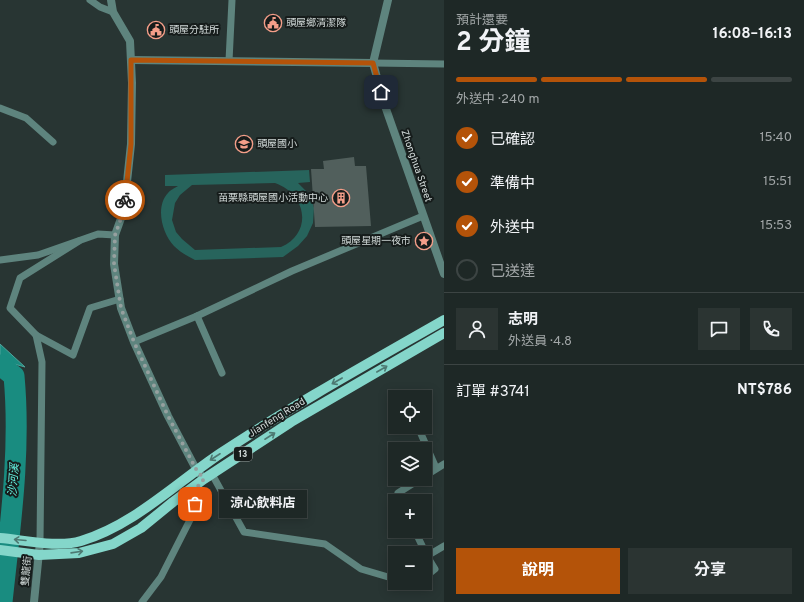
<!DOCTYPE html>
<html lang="zh-TW">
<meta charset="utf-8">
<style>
:root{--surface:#1e2826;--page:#2b3432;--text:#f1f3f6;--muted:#a1a6a7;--line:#3c4443;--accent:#b45309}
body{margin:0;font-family:Overpass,"Noto Sans TC",sans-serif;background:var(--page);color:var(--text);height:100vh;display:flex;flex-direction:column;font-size:15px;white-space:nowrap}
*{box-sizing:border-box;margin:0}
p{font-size:13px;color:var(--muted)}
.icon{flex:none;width:22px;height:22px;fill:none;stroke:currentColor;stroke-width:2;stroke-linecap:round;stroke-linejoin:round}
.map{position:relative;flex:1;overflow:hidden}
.panel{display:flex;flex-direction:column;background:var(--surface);width:360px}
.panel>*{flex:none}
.tools{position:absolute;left:388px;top:390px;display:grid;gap:8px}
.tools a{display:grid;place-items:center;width:44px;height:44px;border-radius:0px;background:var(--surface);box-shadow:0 2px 10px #0003,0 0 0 1px var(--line);font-size:20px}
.pin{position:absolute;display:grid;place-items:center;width:34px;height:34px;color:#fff;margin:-17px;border-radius:8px;box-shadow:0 2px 6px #0006}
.courier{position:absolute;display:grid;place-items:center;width:40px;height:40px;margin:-20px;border:3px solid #b45309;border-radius:50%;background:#fff;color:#222;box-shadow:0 1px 5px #0007}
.bubble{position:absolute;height:28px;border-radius:0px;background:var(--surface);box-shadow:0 2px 10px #0003,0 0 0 1px var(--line);font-size:13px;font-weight:700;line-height:28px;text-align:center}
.head em{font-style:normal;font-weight:700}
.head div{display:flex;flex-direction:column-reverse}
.head{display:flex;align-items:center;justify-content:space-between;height:68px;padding:0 12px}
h1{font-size:26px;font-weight:700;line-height:30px}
.bar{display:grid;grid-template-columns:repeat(4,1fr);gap:6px 4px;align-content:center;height:48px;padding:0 12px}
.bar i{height:5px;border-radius:3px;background:var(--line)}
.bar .active{background:var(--accent)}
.bar p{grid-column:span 4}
.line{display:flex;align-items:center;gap:10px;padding:0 12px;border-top:1px solid var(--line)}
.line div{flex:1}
.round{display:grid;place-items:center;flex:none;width:42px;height:42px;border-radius:0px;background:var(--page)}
ol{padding:0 12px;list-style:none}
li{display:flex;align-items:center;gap:12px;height:44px}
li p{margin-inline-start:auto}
li .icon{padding:4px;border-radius:50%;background:var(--accent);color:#fff;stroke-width:4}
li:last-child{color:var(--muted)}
li i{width:22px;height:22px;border:2px solid var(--line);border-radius:50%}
.button{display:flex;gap:8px;margin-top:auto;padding:8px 12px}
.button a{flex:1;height:46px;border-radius:0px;background:var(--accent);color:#fff;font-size:16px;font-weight:700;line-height:46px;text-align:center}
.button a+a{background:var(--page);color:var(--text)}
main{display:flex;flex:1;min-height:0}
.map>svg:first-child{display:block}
</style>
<main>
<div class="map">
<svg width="444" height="602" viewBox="0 0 444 602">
<rect width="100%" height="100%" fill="#283533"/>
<path fill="#27645c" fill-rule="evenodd" d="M 309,170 L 310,182 L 298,183 L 310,195 L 314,208 L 313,223 L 307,236 L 298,246 L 283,257 L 195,260 C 187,256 180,252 174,246 C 162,233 155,207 168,193 C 170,190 175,188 178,186 L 165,186 L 165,175 ZM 275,183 C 307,194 313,233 281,247 L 195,250 L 182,239 L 176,232 L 172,220 L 175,203 L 180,195 L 192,185 Z"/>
<path fill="#198c80" stroke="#50a39b" d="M 0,344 L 25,367 L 0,360 Z"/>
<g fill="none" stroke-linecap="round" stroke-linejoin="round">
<path stroke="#198c80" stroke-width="21" d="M 0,365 L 14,376 C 21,451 10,527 2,602"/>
</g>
<path fill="#515f5c" d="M 354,157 L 355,166 L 366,166 L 371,226 L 315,227 L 311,169 L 324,169 L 323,161 Z"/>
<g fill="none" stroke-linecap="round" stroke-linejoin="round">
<g stroke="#5e847e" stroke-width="7">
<path d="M 90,0 L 100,7 L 113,12"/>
<path d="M 229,61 L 232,0"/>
<path d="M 373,63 L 444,64"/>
<path d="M 0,108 L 26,118 L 53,142"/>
<path d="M 0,260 L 38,255 L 98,234 L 115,235"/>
<path d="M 197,316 L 222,373"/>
<path d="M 36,335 L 73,355 L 90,308 L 120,299"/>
<path d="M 134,342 L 197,316 L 292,271 L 423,216"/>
<path d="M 418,427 L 436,468"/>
<path d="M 425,476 L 444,464"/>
<path d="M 402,501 L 398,493 L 420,479"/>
<path d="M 415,531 L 427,556 L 435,569 L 425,577"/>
<path d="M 40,542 L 42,362 L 36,335 L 10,308 L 20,278 L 79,241"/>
<path d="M 427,556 L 444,546"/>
<path d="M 142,602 L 161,577 L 193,514 L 198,486 L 204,479 L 213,476 L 244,532 L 325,544 L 361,569 L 395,579"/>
</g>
<g stroke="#5e847e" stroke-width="8">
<path d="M 111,0 L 113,12 L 130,41 L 132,83 L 131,144 L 124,210 L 115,235 L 114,264 L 121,308 L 134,342 L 168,416 L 196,469 L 204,479"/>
<path d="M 388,0 L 373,63 L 385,106 L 444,274"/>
<path d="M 131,60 L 373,63"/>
<path d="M 34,602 L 40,542"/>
</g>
<g stroke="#84d6ca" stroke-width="10">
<path d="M 0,538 C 24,540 58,548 81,541 C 134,525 176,483 221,453 C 293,405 369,363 444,320"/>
<path d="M 0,550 L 39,555 L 79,553 L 113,544 L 141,528 L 173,502 L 204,479 L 291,422 L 444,333"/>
</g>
</g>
<defs><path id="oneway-shaft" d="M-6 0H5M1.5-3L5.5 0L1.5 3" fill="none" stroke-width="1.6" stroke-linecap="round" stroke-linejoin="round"/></defs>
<g stroke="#4d7972">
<use href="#oneway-shaft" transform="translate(382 369) rotate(-30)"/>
<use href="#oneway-shaft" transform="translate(337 381) rotate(150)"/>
<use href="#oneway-shaft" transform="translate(270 436) rotate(-33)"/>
<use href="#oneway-shaft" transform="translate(215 457) rotate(147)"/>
<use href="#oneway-shaft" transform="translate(20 540) rotate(-175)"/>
<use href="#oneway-shaft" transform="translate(77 552) rotate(-8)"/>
</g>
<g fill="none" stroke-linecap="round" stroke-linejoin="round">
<path stroke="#96a09f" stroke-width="4" stroke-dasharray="0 7.2" d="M 125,200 L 124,210 L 115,235 L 114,264 L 121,308 L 134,342 L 168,416 L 196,469 L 204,479 L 198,486 L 195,504"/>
<path stroke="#b45309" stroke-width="5" d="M 125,200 L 131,144 L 131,60 L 373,63 L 381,92"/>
</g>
<defs>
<symbol id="civic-ring" viewBox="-11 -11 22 22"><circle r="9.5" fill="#161c1b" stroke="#f49e89" stroke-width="1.5"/><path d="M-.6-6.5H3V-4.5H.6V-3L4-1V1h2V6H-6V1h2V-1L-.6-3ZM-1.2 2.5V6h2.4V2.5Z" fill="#f49e89"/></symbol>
<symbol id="school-ring" viewBox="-11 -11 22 22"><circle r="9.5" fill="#161c1b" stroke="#f49e89" stroke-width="1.5"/><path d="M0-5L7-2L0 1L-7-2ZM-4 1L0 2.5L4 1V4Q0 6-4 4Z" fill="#f49e89"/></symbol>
<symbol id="building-ring" viewBox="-11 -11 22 22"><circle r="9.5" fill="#161c1b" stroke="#f49e89" stroke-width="1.5"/><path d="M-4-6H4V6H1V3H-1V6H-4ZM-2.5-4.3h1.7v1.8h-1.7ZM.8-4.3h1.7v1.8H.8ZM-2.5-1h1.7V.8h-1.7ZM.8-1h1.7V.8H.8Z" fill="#f49e89"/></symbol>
<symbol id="sight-ring" viewBox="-11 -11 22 22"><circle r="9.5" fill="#161c1b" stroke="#f49e89" stroke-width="1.5"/><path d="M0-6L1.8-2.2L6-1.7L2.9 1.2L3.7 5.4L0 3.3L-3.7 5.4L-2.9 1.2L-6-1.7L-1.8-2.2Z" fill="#f49e89"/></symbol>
</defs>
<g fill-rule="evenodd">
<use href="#civic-ring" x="263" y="13" width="20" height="20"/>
<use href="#civic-ring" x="146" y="20" width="20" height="20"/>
<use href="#school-ring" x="234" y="134" width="20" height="20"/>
<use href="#building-ring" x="331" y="188" width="20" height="20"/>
<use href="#sight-ring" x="414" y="231" width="20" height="20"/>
</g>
<g text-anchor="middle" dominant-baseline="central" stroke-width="4" stroke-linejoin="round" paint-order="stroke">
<rect fill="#161c1b" stroke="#9aa1a0" stroke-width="1" x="234" y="447" width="18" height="14" rx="3"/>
<g font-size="9" font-weight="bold" fill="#d2dad9">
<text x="243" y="454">13</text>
</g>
<g font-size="10" fill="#d2dad9" stroke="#161c1b" text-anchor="start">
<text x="286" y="23">頭屋鄉清潔隊</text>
<text x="169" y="30">頭屋分駐所</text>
<text x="257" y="144">頭屋國小</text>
<text x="328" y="198" text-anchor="end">苗栗縣頭屋國小活動中心</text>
<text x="411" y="241" text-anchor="end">頭屋星期一夜市</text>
</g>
<g font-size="10" fill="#d2dad9" stroke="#161c1b">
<text transform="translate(416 166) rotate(71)">Zhonghua Street</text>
<text transform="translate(277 418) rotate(-32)">Jianfeng Road</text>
<text transform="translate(27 571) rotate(-84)">雙龍街</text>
</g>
<g font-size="11" font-style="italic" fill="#67f7e6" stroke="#161c1b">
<text transform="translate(14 480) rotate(-86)">沙河溪</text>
</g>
</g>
</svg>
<div class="tools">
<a><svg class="icon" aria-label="locate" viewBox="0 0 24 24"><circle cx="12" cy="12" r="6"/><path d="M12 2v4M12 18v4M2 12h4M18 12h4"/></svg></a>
<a><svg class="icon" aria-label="layers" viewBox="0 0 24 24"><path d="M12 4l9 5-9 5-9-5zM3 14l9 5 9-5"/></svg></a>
<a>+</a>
<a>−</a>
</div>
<div class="pin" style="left:195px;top:504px;background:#ea580c"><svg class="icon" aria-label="bag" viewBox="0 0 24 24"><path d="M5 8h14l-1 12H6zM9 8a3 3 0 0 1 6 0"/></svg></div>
<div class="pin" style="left:381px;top:92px;background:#1f2937"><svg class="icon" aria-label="home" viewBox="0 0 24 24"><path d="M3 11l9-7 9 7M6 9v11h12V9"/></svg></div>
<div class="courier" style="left:125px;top:200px"><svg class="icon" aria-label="bike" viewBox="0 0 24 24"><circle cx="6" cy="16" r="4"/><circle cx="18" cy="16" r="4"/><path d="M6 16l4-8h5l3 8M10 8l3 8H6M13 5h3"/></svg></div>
<div class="bubble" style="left:219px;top:490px;width:88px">涼心飲料店</div>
</div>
<section class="panel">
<div class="head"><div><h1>2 分鐘</h1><p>預計還要</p></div><em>16:08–16:13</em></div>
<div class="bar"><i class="active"></i><i class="active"></i><i class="active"></i><i></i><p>外送中 · 240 m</p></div>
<ol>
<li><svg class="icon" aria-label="check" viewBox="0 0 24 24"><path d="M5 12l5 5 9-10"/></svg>已確認<p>15:40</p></li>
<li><svg class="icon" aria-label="check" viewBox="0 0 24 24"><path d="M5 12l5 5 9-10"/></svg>準備中<p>15:51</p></li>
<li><svg class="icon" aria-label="check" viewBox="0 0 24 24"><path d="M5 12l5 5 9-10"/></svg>外送中<p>15:53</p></li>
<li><i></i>已送達</li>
</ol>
<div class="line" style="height:72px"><a class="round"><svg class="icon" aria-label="person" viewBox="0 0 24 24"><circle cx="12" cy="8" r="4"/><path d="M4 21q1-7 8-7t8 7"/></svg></a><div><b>志明</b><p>外送員 · 4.8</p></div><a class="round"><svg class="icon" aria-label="chat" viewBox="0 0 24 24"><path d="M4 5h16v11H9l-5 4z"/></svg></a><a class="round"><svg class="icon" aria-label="phone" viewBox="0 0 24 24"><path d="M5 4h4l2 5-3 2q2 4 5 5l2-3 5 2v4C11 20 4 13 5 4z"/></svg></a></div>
<div class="line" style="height:52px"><div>訂單 #3741</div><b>NT$786</b></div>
<div class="button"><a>說明</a><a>分享</a></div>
</section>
</main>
